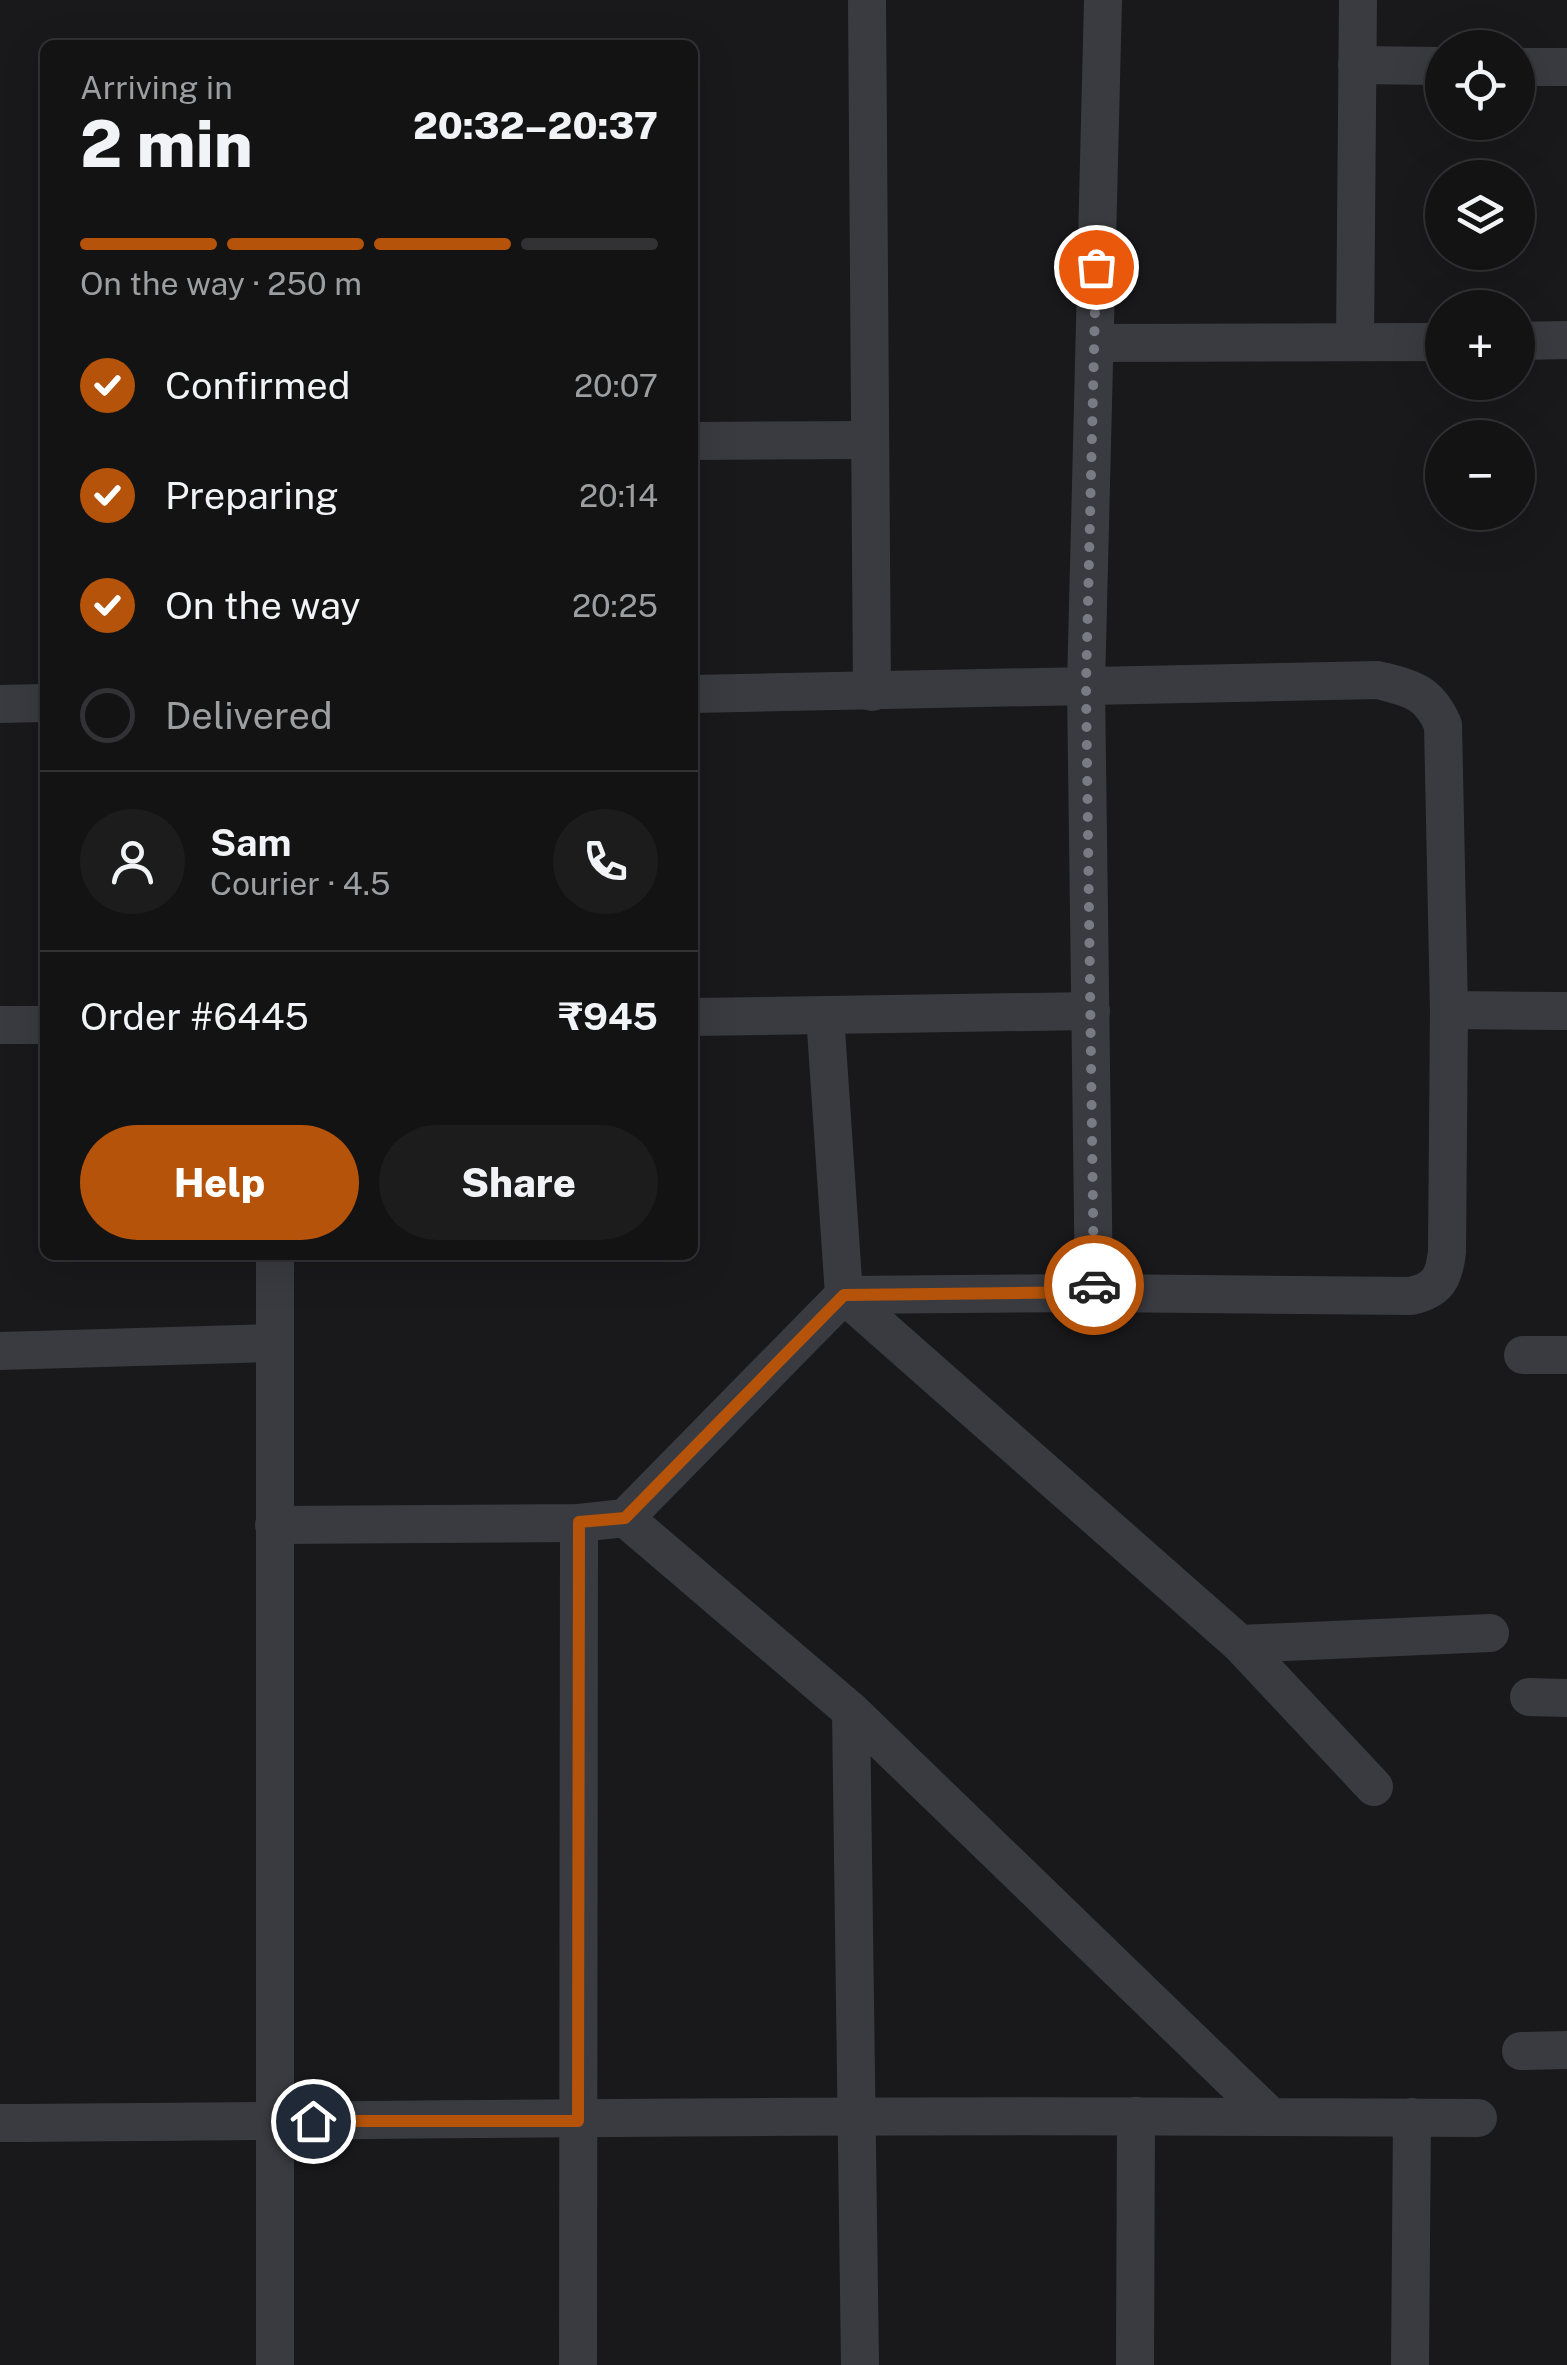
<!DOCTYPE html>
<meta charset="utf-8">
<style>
:root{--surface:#131314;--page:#1c1c1d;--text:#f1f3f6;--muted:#9d9ea0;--line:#323234;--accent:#b45309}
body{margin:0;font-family:"Public Sans",sans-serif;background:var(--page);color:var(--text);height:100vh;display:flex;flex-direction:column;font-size:38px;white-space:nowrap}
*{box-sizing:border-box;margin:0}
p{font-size:32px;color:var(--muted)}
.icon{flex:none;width:55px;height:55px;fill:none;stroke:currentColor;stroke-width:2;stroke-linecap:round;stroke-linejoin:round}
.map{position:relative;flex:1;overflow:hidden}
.sheet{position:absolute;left:40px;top:40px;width:658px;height:1220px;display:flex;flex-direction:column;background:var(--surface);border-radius:15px;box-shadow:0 10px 40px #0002,0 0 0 2px var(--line)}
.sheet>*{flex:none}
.buttons{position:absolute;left:1425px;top:30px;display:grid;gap:20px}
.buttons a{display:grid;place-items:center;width:110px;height:110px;border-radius:50%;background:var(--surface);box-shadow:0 10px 40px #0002,0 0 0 2px var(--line);font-size:50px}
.pin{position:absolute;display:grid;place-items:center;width:85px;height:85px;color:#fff;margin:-42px;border:5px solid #fff;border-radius:50%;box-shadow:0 2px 10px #0007}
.courier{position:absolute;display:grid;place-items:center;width:100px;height:100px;margin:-50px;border:8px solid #b45309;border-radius:50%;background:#fff;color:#222;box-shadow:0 2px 12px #0007}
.overview em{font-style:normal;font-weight:800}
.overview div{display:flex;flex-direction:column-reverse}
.overview{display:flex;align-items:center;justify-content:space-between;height:170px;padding:0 40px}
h1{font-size:65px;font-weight:800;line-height:75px}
.bar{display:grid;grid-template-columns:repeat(4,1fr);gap:15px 10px;align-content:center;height:120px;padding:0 40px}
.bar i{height:12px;border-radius:8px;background:var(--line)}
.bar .on{background:var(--accent)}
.bar p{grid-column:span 4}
.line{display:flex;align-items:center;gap:25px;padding:0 40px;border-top:2px solid var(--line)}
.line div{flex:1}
.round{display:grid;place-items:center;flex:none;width:105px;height:105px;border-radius:52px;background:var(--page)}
ol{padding:0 40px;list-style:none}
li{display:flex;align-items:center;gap:30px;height:110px}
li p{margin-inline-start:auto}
li .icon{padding:10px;border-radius:50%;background:var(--accent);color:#fff;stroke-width:4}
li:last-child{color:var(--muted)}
li i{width:55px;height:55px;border:5px solid var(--line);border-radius:50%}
.cta{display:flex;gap:20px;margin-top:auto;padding:20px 40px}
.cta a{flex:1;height:115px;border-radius:60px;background:var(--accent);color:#fff;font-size:40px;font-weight:800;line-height:115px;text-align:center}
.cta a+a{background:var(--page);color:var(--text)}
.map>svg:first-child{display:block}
</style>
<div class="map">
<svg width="1567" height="2365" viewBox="0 0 1567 2365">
<rect width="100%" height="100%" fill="#19191b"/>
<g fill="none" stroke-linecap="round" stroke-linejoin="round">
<g stroke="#3a3b40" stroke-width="38">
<path d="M 867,0 L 872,692"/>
<path d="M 1103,0 L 1086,686 L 1094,1293 L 1411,1296 C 1438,1290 1444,1278 1447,1252 L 1449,1010"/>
<path d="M 1357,65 L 1442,66"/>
<path d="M 1518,67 L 1567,67"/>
<path d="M 1518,341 L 1567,340"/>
<path d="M 1355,342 L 1358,0"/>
<path d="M 1095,343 L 1442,342"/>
<path d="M 692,441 L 870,440"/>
<path d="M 692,694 L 1378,680 C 1412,689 1428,691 1443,725 L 1449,1010 L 1567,1011"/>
<path d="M 0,704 L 45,703"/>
<path d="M 825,1015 L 844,1295 L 1094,1293"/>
<path d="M 692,1017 L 1091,1011"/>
<path d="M 0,1025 L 45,1025"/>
<path d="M 0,1351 L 274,1343"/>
<path d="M 1523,1355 L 1567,1355"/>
<path d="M 625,1518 L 844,1295 L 1240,1644 L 1374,1787"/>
<path d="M 274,1525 L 579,1523 L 625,1518 L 851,1711 L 1271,2117 L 1478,2118"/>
<path d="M 1240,1644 L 1490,1633"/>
<path d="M 1529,1697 L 1567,1698"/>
<path d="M 851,1711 L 860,2365"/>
<path d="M 1521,2051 L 1567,2050"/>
<path d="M 0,2123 C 424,2120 847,2114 1271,2117"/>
<path d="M 275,2365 L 275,1255"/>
<path d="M 578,2365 L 579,1523"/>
<path d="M 1135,2365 L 1136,2116"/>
<path d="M 1410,2365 L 1412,2117"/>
</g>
</g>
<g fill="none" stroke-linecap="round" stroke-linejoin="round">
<path stroke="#787b83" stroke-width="10" stroke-dasharray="0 18" d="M 1094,1285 L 1086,686 L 1096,267"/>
<path stroke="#b45309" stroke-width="12" d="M 313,2121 L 578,2121 L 579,1522 L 625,1518 L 844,1295 L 1094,1292 L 1094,1285"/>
</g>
</svg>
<div class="buttons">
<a><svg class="icon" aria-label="locate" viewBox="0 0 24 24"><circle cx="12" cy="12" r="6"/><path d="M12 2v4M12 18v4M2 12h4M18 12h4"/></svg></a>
<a><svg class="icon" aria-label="layers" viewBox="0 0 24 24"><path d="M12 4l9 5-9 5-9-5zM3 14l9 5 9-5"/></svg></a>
<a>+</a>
<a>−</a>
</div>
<div class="pin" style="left:1096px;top:267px;background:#ea580c"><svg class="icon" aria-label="bag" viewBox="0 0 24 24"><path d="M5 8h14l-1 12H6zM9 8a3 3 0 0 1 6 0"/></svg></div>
<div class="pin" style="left:313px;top:2121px;background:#1f2937"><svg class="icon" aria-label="home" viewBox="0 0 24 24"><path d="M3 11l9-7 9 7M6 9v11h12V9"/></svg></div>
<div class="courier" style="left:1094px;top:1285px"><svg class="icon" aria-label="car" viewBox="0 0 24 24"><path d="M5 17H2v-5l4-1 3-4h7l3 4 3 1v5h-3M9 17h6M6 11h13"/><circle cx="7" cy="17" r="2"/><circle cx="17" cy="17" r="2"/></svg></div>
<section class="sheet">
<div class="overview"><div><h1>2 min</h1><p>Arriving in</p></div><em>20:32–20:37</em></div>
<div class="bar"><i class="on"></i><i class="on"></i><i class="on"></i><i></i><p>On the way · 250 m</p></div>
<ol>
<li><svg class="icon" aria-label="check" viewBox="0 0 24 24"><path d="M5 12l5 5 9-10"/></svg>Confirmed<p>20:07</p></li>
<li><svg class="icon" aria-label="check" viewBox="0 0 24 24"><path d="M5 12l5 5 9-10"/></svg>Preparing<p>20:14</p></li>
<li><svg class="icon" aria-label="check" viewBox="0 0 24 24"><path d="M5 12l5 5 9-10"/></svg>On the way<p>20:25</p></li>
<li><i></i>Delivered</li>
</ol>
<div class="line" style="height:180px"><a class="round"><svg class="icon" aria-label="person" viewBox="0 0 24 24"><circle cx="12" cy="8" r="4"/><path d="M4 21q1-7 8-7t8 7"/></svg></a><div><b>Sam</b><p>Courier · 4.5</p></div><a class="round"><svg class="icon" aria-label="phone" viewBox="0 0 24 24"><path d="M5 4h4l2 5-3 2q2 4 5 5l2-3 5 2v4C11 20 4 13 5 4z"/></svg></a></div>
<div class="line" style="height:130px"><div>Order #6445</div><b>₹945</b></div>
<div class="cta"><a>Help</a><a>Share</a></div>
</section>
</div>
